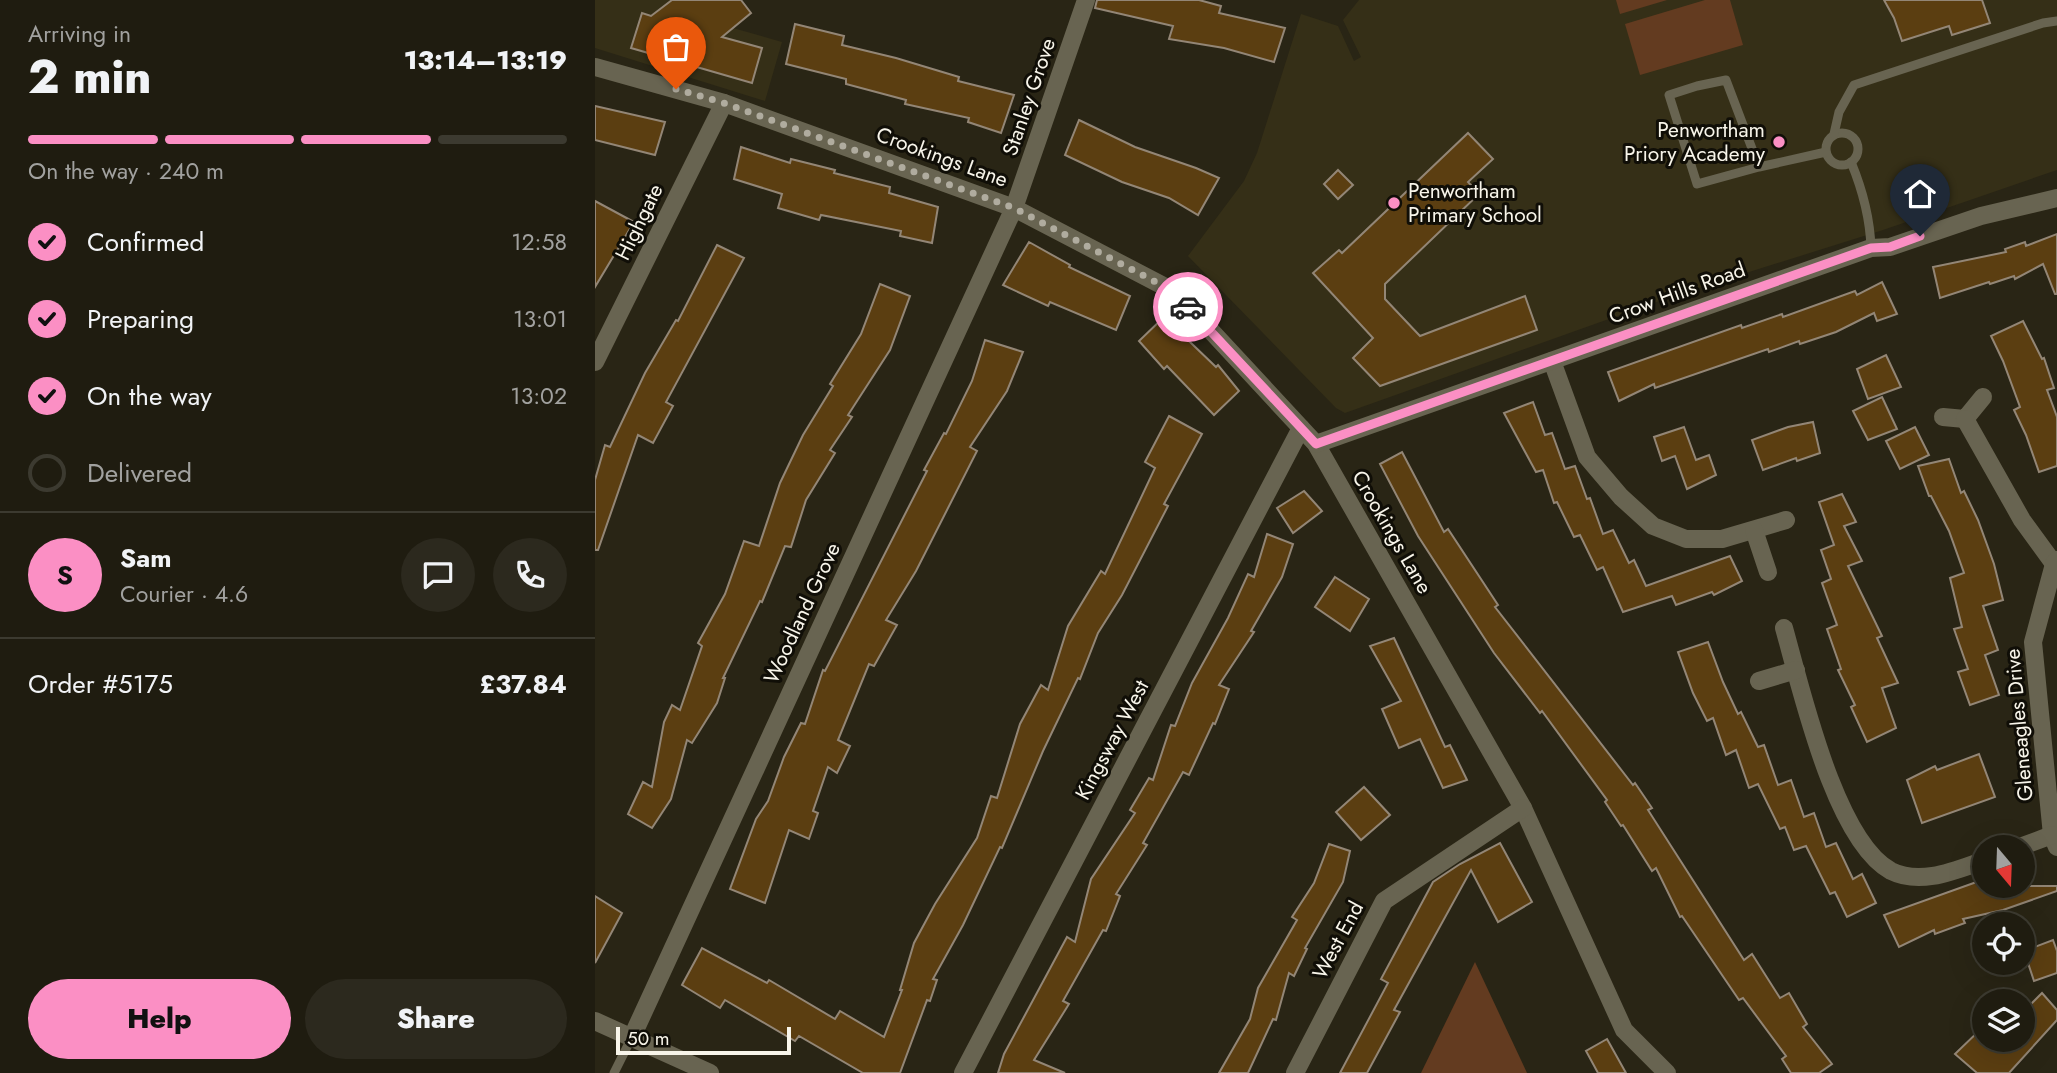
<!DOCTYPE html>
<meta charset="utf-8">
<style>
:root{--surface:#1f1c10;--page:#2c291e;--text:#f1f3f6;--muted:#a1a19f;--line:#3c3a30;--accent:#fb8fc4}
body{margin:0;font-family:Jost,sans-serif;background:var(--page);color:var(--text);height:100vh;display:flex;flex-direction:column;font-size:26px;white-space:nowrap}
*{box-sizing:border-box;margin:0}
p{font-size:23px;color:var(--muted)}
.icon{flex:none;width:38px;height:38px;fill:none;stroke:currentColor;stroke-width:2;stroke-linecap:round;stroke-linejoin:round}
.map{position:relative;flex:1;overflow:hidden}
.panel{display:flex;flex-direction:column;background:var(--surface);width:595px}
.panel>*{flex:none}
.needle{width:46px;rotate:161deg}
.controls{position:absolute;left:1377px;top:835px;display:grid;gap:14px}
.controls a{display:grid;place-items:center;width:63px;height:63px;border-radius:50%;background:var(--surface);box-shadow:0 7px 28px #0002,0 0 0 2px var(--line);font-size:35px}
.scale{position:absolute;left:21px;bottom:18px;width:175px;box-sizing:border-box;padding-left:7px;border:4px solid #f8f5ea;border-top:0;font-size:19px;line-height:24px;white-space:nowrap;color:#f8f5ea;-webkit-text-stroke:5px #100e07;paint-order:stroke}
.pin{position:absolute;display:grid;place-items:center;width:60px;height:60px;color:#fff;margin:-72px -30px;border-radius:50% 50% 50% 0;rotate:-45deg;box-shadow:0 0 7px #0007}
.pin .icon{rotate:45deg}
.courier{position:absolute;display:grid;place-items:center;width:70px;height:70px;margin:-35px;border:5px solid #fb8fc4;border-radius:50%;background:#fff;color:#222;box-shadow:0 2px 9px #0007}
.head em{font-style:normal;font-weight:800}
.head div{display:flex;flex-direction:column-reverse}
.head{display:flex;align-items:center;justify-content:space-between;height:119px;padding:0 28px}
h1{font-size:46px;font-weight:800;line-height:52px}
.bar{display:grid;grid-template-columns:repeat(4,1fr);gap:10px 7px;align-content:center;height:84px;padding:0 28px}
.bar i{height:9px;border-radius:5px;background:var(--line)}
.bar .active{background:var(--accent)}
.bar p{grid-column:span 4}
.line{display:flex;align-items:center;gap:18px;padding:0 28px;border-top:2px solid var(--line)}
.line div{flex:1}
.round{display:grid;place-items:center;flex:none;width:74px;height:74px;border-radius:37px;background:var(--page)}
ol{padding:0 28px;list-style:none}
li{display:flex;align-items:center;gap:21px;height:77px}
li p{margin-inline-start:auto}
li .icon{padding:7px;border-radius:50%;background:var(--accent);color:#111;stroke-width:4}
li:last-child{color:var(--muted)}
li i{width:38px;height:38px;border:4px solid var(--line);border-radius:50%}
.action{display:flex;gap:14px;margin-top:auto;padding:14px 28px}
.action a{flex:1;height:80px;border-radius:42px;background:var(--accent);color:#111;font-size:28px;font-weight:800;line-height:80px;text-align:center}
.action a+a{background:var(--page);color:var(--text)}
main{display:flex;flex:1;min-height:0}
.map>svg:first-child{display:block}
</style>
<main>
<section class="panel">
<div class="head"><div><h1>2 min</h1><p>Arriving in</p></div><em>13:14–13:19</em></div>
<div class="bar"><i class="active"></i><i class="active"></i><i class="active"></i><i></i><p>On the way · 240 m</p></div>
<ol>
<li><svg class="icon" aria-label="check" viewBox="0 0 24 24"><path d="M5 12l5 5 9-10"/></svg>Confirmed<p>12:58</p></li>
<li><svg class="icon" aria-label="check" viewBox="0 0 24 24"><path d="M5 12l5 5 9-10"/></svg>Preparing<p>13:01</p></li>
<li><svg class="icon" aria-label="check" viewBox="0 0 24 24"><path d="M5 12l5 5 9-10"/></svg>On the way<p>13:02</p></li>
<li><i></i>Delivered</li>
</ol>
<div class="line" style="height:126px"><b class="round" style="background:var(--accent);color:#111">S</b><div><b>Sam</b><p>Courier · 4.6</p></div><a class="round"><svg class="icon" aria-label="chat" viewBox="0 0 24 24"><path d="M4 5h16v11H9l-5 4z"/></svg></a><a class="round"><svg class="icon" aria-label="phone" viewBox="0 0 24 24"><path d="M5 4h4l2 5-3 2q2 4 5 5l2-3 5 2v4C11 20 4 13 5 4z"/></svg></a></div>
<div class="line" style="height:91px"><div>Order #5175</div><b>£37.84</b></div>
<div class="action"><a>Help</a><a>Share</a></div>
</section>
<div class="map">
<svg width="1462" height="1073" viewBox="0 0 1462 1073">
<rect width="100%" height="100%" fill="#292515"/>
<g fill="#352f17">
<path d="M 0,0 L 118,0 L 138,28 L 187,42 L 170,101 L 0,48 Z"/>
<path d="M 764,0 L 1462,0 L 1462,170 L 1288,230 L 1100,289 L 1097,285 L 1098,289 L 750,413 L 741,408 L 593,256 L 649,181 L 662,153 L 706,14 L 743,26 L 759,61 L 766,57 L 748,20 Z"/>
</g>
<g fill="#633b20">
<path d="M 1021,0 L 1072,0 L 1025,14 Z"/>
<path d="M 1110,0 L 1135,0 L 1148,45 L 1045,75 L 1030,24 Z"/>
<path d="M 880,962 L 932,1073 L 826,1073 Z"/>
</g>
<g fill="#5b3e11" stroke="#938676" stroke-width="2">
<path d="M 77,0 L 146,0 L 156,13 L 127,37 L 167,48 L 157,83 L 36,48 L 47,13 L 56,16 Z"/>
<path d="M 502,0 L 604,0 L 626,6 L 624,13 L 690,28 L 679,62 L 629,48 L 574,39 L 578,26 L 500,8 Z"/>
<path d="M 1289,0 L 1387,0 L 1395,23 L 1357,35 L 1354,26 L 1307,41 L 1299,18 Z"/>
<path d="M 200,24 L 249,36 L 247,45 L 301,58 L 364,77 L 363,81 L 419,95 L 406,133 L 373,122 L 374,118 L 310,104 L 311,100 L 251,84 L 251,79 L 191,64 Z"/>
<path d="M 0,106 L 70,122 L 60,155 L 0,140 Z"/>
<path d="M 484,120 L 540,147 L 601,168 L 624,178 L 603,215 L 574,198 L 527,182 L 470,155 Z"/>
<path d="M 873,133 L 898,159 L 873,182 L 884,194 L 790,284 L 790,299 L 825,336 L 930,296 L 942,330 L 785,386 L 758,358 L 778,338 L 718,273 L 744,250 L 747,253 Z"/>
<path d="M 146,147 L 195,163 L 196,159 L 240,170 L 239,173 L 295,187 L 294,193 L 343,207 L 337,243 L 305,236 L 306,231 L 226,215 L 224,220 L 183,208 L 187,194 L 139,179 Z"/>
<path d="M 743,170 L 758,185 L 743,199 L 729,184 Z"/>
<path d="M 0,201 L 39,222 L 0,287 Z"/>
<path d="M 1462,234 L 1462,294 L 1460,294 L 1448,264 L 1420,279 L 1419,276 L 1395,284 L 1394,282 L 1345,298 L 1338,267 L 1411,252 L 1410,249 L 1430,242 L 1431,246 Z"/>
<path d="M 434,242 L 475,265 L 474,267 L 535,296 L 521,330 L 455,302 L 453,306 L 408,285 Z"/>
<path d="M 122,245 L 149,258 L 71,402 L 78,406 L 58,443 L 43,435 L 3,550 L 0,550 L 0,480 L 10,445 L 15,447 L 50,373 L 81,320 L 83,321 Z"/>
<path d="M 1287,282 L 1302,314 L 1282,321 L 1279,313 L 1241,332 L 1205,344 L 1204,341 L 1174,352 L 1173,349 L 1060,388 L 1059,384 L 1024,401 L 1013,372 L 1146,325 L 1147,328 L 1187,314 L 1188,317 L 1260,291 L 1262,295 Z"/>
<path d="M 285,284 L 315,296 L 295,350 L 253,415 L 257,417 L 235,450 L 240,453 L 211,500 L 196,547 L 190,546 L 167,602 L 165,601 L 128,678 L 130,678 L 122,703 L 97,743 L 92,740 L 76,799 L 57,828 L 33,814 L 48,782 L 57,787 L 69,722 L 77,705 L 85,710 L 107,646 L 103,643 L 130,594 L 149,541 L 164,546 L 185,483 L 208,435 L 238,386 L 235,384 L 266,334 Z"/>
<path d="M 569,317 L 621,367 L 623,365 L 644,391 L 619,415 L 572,366 L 569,369 L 544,341 Z"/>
<path d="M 1428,321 L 1447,359 L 1449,358 L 1459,388 L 1452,390 L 1462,417 L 1462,466 L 1444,472 L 1431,435 L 1419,410 L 1425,407 L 1408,361 L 1396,336 Z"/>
<path d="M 390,340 L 428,352 L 412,391 L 375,447 L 382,451 L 321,571 L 291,620 L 302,625 L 279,666 L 274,664 L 243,740 L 255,746 L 242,773 L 233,767 L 218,811 L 223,813 L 214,839 L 194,830 L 170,903 L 135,889 L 161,819 L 173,801 L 189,757 L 206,723 L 210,724 L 228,670 L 230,671 L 332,471 L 329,470 L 349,433 L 351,434 L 377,381 Z"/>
<path d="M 1291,355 L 1306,387 L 1273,399 L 1262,369 Z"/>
<path d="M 1287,397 L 1302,429 L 1273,440 L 1258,411 Z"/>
<path d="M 938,402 L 950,435 L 957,433 L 970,469 L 980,466 L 992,499 L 995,498 L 1008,534 L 1018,530 L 1034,563 L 1039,560 L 1051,586 L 1135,556 L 1147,581 L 1119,595 L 1117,592 L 1081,605 L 1077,596 L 1028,612 L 1008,567 L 1002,570 L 985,535 L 979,537 L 962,502 L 959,503 L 948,470 L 941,472 L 909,413 Z"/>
<path d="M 574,416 L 607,434 L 569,504 L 573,506 L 527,595 L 503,633 L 485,679 L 483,678 L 448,751 L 407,848 L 405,847 L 368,925 L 338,979 L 342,980 L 335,1001 L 332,1000 L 305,1073 L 268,1073 L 204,1036 L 200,1041 L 130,1000 L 125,1008 L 87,985 L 107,948 L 172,983 L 174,980 L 240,1019 L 245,1011 L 289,1037 L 307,990 L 305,990 L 319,943 L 340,904 L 382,838 L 396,796 L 402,798 L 425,724 L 446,685 L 453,690 L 473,626 L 506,571 L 510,574 L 560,468 L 550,462 Z"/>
<path d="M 1218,422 L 1225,453 L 1202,461 L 1201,458 L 1168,470 L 1157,440 L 1193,427 Z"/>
<path d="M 1089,427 L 1101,460 L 1114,455 L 1121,475 L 1092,489 L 1080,456 L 1067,461 L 1059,437 Z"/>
<path d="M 1320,427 L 1334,455 L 1305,469 L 1291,441 Z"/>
<path d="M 807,452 L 849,532 L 853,529 L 903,605 L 900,607 L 1038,785 L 1040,783 L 1057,808 L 1053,810 L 1149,960 L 1157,954 L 1185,998 L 1194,993 L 1212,1024 L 1208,1027 L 1237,1064 L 1224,1073 L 1196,1073 L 1187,1059 L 1191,1056 L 1148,998 L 1144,1000 L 1087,916 L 1085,917 L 1061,868 L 1057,871 L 1028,825 L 1026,826 L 1010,802 L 1012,800 L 947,711 L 945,713 L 899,653 L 823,536 L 785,464 Z"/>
<path d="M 1354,459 L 1366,493 L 1369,491 L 1383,520 L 1399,564 L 1408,600 L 1388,606 L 1403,650 L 1390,655 L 1404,695 L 1375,705 L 1363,672 L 1373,669 L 1359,629 L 1367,627 L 1355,578 L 1369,573 L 1354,531 L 1336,496 L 1334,496 L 1323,466 Z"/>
<path d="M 709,491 L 727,511 L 698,533 L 682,508 Z"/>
<path d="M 1247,494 L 1261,522 L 1249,526 L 1267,561 L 1253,566 L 1287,636 L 1282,638 L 1303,683 L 1287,688 L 1301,728 L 1272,742 L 1256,707 L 1260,705 L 1243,670 L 1246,669 L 1232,629 L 1242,625 L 1227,583 L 1236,579 L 1226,550 L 1239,545 L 1224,502 Z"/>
<path d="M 672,534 L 698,544 L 687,577 L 656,631 L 659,632 L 624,685 L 634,689 L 620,724 L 618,723 L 594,775 L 588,772 L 548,843 L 552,845 L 521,894 L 525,896 L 511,931 L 508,930 L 468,1001 L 474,1004 L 439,1060 L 470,1073 L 403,1073 L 409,1054 L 472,937 L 480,942 L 496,879 L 540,813 L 535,810 L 554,778 L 558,780 L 576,725 L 580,726 L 597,683 L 633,618 L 653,574 L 659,577 Z"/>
<path d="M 740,577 L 774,599 L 755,631 L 720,607 Z"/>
<path d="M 799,638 L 850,747 L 855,745 L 872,780 L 848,788 L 825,739 L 804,748 L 787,709 L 806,701 L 775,646 Z"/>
<path d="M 1113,642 L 1128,682 L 1143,714 L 1146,712 L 1163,747 L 1169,745 L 1183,785 L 1196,780 L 1209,817 L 1219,813 L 1231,847 L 1241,843 L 1258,879 L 1267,874 L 1281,903 L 1252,917 L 1240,892 L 1235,894 L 1211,846 L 1199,850 L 1190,827 L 1185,829 L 1163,784 L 1154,788 L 1141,750 L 1131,755 L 1118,718 L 1112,721 L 1098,693 L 1083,652 Z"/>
<path d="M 1384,754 L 1400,797 L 1327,823 L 1312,780 L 1340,766 L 1342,770 Z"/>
<path d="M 769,787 L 795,815 L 766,840 L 741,812 Z"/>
<path d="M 905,843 L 937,902 L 903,922 L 876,870 L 799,1010 L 805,1012 L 772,1073 L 745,1073 L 793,983 L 786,979 L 838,882 L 865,864 Z"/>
<path d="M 734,844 L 755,851 L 748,882 L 710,948 L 712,949 L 699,976 L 694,973 L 681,1020 L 678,1019 L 653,1073 L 624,1073 L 655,1019 L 663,988 L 702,920 L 697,917 L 719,883 Z"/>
<path d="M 1390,879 L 1390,886 L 1462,886 L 1462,891 L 1408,910 L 1368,919 L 1370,923 L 1340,934 L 1339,930 L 1304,947 L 1289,915 Z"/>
<path d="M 0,896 L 27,913 L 0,963 Z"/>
<path d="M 1458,940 L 1462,951 L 1462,973 L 1439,981 L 1429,951 Z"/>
<path d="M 1447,993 L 1462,1010 L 1462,1020 L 1414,1073 L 1382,1073 L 1360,1054 L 1390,1025 L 1390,1040 L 1428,1040 L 1428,1012 Z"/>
<path d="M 1012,1039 L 1031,1073 L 1003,1073 L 991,1051 Z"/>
</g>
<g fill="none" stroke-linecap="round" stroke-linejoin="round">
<g stroke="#686451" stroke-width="9">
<circle cx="1247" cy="149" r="16"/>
<path d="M 1239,134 L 1244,112 L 1259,85 L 1448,23 L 1462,21"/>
<path d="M 1256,162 C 1268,191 1275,217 1276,248"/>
<path d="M 1164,167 L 1131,80 L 1102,86 L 1074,95 L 1102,184 L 1164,167 L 1231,152"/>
<path d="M 19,1073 L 37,1037"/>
</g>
<g stroke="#686451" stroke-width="18">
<path d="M 0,67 L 129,103 L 419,208 L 580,292 L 721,444 L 928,808 L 1029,1030 L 1072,1073"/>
<path d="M 957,361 L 992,457 L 1026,497 L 1058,526 L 1091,539 L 1127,539 L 1191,520"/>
<path d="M 0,362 L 129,103"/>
<path d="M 1348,417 L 1370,419 L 1388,397"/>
<path d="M 1370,419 L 1427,520 L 1459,564"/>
<path d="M 721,444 L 1276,248 L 1295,247 L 1386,216 L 1462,198"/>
<path d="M 1159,530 L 1173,572"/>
<path d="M 1462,560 L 1459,564 L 1438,642 L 1457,835 L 1462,847"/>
<path d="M 1189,628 C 1206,688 1240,841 1296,871 C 1326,886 1361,870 1390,860"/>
<path d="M 1164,681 L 1201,670"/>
<path d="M 1425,847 L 1457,835"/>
<path d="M 0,1021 L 115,1073"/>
<path d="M 37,1037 L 419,208 L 491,0"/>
<path d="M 368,1073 L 706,428"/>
<path d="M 700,1073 L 789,901 L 928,808"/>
</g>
</g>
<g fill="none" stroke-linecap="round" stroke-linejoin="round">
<path stroke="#b0ac9f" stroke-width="7" stroke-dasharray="0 12.6" d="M 81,89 L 129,103 L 419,208 L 580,292 L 593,307"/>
<path stroke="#fb8fc4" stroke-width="9" d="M 593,307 L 721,444 L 1276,248 L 1295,247 L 1325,236"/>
</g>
<g fill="#fb8fc4" stroke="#100e07" stroke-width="2.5">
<circle cx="1184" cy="142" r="7"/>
<circle cx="799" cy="203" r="7"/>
</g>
<g text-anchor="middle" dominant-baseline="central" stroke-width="6" stroke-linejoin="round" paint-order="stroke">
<g font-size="21" fill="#f8f5ea" stroke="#100e07">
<text transform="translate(434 97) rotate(-71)">Stanley Grove</text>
<text transform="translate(347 157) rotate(20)">Crookings Lane</text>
<text transform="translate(44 222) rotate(-64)">Highgate</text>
<text transform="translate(1082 293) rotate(-20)">Crow Hills Road</text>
<text transform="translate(797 532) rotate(60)">Crookings Lane</text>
<text transform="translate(207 613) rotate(-65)">Woodland Grove</text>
<text transform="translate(1424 725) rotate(-95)">Gleneagles Drive</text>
<text transform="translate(517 740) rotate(-62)">Kingsway West</text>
<text transform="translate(743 940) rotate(-62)">West End</text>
</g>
<g font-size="21" fill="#f8f5ea" stroke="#100e07" text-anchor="end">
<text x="1170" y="130">Penwortham<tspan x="1170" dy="24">Priory Academy</tspan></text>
<text x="813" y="191" text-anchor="start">Penwortham<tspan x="813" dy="24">Primary School</tspan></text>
</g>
</g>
</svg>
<div class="controls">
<a><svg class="needle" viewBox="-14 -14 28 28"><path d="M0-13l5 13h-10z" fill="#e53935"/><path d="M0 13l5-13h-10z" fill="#a1a19f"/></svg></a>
<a><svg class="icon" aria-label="locate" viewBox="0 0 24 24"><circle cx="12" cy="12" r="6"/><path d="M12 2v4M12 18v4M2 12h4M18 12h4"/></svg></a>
<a><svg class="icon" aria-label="layers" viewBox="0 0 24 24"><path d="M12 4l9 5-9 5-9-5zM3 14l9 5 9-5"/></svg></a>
</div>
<div class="scale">50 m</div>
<div class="pin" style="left:81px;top:89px;background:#ea580c"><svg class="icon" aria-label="bag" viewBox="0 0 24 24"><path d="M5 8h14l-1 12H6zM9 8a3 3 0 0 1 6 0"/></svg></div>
<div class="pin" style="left:1325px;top:236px;background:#1f2937"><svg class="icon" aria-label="home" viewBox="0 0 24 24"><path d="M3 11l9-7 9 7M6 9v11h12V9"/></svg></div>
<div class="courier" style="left:593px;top:307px"><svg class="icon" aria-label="car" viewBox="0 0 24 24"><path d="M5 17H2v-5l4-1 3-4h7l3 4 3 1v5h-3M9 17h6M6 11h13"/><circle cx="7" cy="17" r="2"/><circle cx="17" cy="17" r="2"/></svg></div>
</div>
</main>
